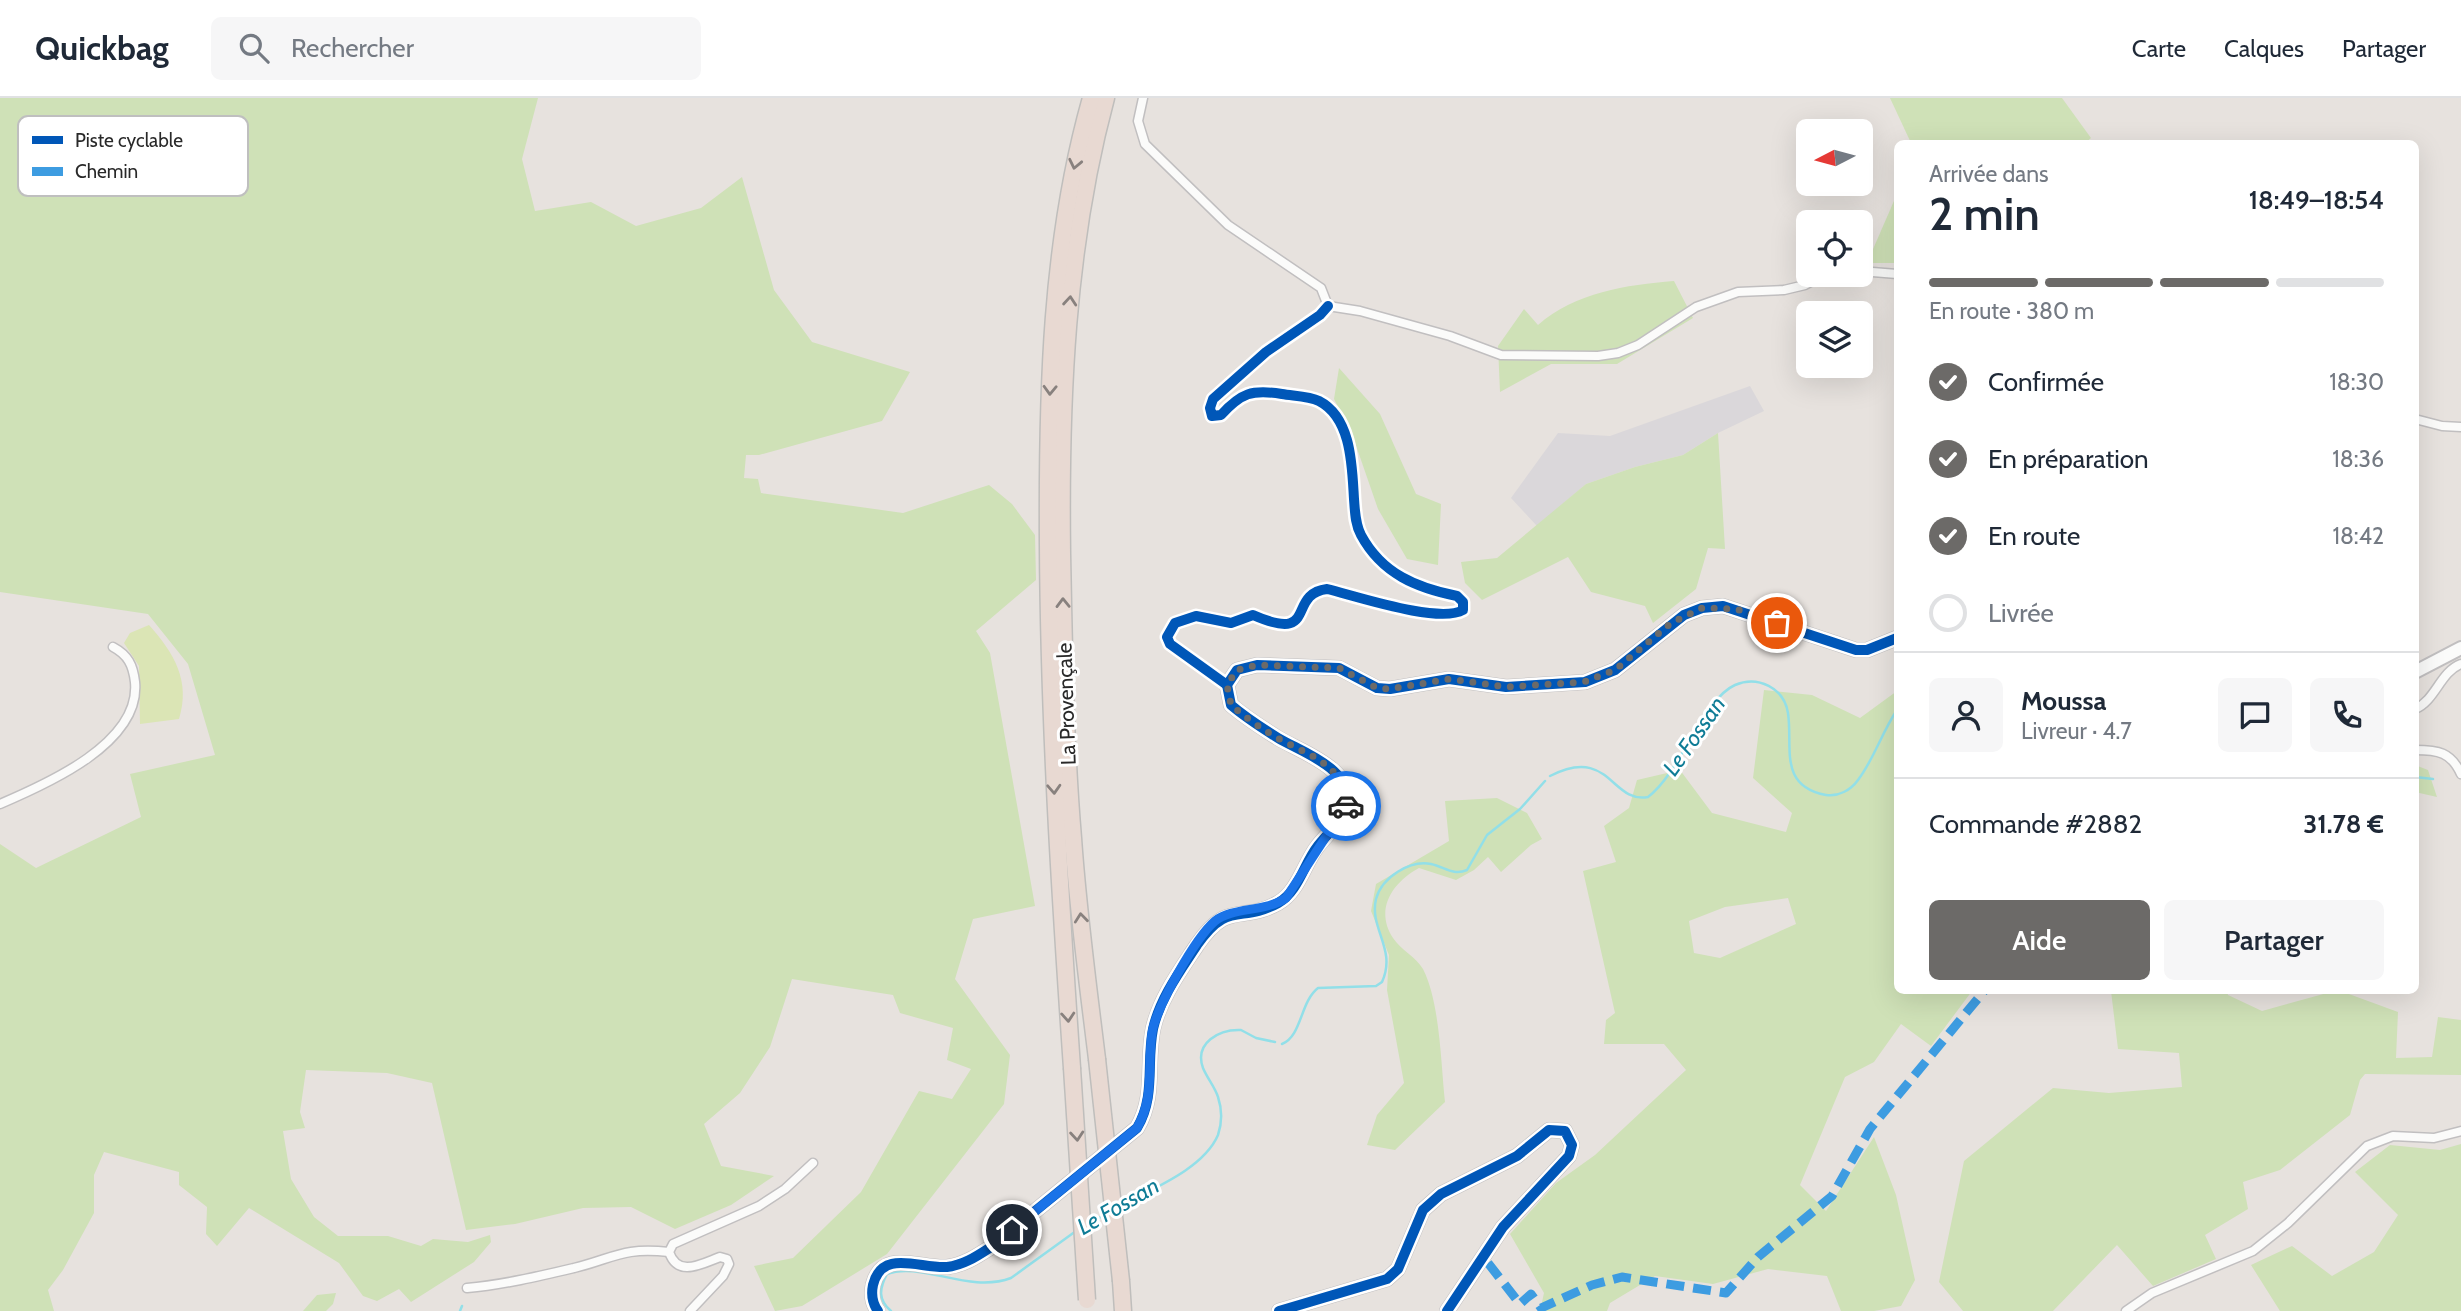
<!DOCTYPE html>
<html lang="fr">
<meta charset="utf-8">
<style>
:root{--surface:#fff;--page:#f6f6f7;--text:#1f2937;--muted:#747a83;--line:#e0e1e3;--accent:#6c6a68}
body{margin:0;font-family:Cabin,sans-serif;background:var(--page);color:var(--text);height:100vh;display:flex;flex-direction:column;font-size:26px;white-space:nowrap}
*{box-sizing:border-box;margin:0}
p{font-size:23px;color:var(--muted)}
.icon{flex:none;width:38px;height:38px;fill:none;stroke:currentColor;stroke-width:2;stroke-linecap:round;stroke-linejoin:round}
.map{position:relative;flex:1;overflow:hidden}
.details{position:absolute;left:1894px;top:42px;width:525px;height:854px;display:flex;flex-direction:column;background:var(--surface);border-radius:10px;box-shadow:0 7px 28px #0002}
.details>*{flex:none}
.needle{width:46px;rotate:264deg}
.buttons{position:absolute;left:1796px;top:21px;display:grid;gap:14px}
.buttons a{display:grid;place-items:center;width:77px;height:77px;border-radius:10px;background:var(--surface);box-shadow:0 7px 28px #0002;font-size:35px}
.pin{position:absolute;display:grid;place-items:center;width:60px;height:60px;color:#fff;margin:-30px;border:4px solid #fff;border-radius:50%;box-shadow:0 2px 7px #0007}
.courier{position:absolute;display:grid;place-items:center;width:70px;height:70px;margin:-35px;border:5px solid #1a73e8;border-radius:50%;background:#fff;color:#222;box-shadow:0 2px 9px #0007}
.headline em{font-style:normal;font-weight:600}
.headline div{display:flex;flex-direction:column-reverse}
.headline{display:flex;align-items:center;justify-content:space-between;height:119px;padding:0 35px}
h1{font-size:46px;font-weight:600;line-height:52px}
.bar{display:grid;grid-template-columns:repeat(4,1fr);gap:10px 7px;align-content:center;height:84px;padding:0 35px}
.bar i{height:9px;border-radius:5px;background:var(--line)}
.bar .current{background:var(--accent)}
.bar p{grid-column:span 4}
.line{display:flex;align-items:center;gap:18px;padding:0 35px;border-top:2px solid var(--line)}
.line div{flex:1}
.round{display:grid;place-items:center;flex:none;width:74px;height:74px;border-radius:10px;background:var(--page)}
ol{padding:0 35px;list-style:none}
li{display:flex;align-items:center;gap:21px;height:77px}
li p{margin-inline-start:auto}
li .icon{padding:7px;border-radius:50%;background:var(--accent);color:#fff;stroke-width:4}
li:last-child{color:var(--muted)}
li i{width:38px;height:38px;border:4px solid var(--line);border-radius:50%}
.cta{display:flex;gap:14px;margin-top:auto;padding:14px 35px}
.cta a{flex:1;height:80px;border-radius:10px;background:var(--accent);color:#fff;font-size:28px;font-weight:600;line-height:80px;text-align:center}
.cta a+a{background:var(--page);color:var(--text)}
header{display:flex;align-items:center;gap:42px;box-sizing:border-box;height:98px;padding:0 35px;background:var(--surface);border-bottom:2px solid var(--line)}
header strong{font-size:33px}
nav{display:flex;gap:38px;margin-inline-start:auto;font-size:24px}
.search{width:490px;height:63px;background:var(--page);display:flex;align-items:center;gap:18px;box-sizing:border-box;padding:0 24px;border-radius:10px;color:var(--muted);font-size:26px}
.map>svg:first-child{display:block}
</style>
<header>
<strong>Quickbag</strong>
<div class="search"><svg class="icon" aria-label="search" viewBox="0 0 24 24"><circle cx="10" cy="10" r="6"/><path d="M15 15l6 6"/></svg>Rechercher</div>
<nav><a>Carte</a><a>Calques</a><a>Partager</a></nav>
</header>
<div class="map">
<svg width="2461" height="1213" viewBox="0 0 2461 1213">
<rect width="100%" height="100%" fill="#e7e2de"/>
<path fill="#dad7da" d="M 1750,288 L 1764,313 L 1718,335 L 1683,357 L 1635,369 L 1586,386 L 1537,428 L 1511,400 L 1558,335 L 1610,338 Z"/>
<g fill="#cfe1b7" fill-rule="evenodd">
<path d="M 0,0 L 538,0 L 522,61 L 535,113 L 591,104 L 636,128 L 701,110 L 742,79 L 774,192 L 812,244 L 910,274 L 882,323 L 759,357 L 746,357 L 744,380 L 758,381 L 761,395 L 903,415 L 989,387 L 1012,406 L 1035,437 L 1036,482 L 976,533 L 990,555 L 1035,808 L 973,821 L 955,881 L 1010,957 L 1004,1006 L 887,1156 L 802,1208 L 775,1213 L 754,1168 L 793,1160 L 861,1094 L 919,993 L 952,1001 L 971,971 L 947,962 L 953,930 L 900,915 L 893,897 L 792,881 L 770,949 L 740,995 L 704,1026 L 721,1068 L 774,1078 L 731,1107 L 675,1131 L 631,1109 L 583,1110 L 515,1126 L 466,1132 L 432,985 L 387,975 L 306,972 L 300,1014 L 305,1030 L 283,1033 L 291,1081 L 314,1119 L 338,1138 L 388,1138 L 421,1148 L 433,1141 L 468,1144 L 490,1137 L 491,1144 L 474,1164 L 411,1204 L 399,1191 L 377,1203 L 363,1198 L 339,1165 L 249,1110 L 217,1148 L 206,1136 L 207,1109 L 179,1087 L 179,1074 L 104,1054 L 94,1077 L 94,1115 L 63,1172 L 48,1192 L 54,1213 L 0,1213 L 0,746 L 36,770 L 141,719 L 130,676 L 215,657 L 188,566 L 148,516 L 0,494 Z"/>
<path d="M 1890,0 L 2062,0 L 2091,40 L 2084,46 L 1911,45 Z"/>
<path d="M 1897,96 L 1897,165 L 1867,165 Z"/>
<path d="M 1674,183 L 1693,220 L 1617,266 L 1551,266 L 1500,294 L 1498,248 L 1524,211 L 1538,227 C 1576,194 1626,187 1674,183 Z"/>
<path d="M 1339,270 L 1380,316 L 1416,396 L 1441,406 L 1438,467 L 1407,461 L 1378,411 L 1352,336 L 1334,301 Z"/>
<path d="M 1718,335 L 1725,451 L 1708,450 L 1696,491 L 1653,525 L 1645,508 L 1591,494 L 1568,459 L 1482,502 L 1465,485 L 1461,464 L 1497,460 L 1586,386 L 1635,369 L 1683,357 Z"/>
<path d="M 1764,592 L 1812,597 L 1860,620 L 1897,593 L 1897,892 L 1972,893 L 1931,948 L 1901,926 L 1874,964 L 1845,979 L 1800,1087 L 1826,1113 L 1874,1039 L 1896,1097 L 1915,1182 L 1901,1208 L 1874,1213 L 1841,1213 L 1827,1178 L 1768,1171 L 1713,1186 L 1655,1178 L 1610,1205 L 1607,1213 L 1540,1213 L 1544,1195 L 1510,1136 L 1556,1085 L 1595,1057 L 1686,972 L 1664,946 L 1604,946 L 1606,922 L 1615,915 L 1583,773 L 1616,764 L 1604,728 L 1629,710 L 1637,682 L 1680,672 L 1712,715 L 1786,734 L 1792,715 L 1753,680 ZM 1788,800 L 1796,826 L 1720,860 L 1694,855 L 1689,823 L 1725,809 Z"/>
<path d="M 2415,667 L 2428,672 L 2437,699 L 2415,694 Z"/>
<path d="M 1497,700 L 1527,715 L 1542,741 L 1531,747 L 1501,774 L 1488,759 L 1474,772 L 1456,782 L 1419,770 C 1393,784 1374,811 1393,840 C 1401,852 1416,859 1423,871 C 1440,904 1441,967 1445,1004 L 1395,1052 L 1367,1047 L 1377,1017 L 1404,985 L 1387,892 L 1389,857 L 1371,813 L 1376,786 L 1449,743 L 1445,703 Z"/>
<path d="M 2111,893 L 2227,893 L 2228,897 L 2262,913 L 2338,892 L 2398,914 L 2396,960 L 2432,959 L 2438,919 L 2461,922 L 2461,977 L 2365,976 L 2360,982 L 2350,1017 L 2280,1072 L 2243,1084 L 2248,1111 L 2205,1137 L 2216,1161 L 2153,1188 L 2117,1147 L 2053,1213 L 1963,1213 L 1939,1184 L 1964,1063 L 2053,990 L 2109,995 L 2182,989 L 2179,955 L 2118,951 Z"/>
<path d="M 2461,1046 L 2461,1213 L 2280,1213 L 2251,1167 L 2292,1148 L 2332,1178 L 2374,1154 L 2398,1117 L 2355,1074 L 2390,1047 L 2440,1052 Z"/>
<path d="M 336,1195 L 333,1206 L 326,1213 L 303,1213 L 317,1197 Z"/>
</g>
<path fill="#dbe5b5" d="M 149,527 C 174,555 191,583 179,621 L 140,626 L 139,568 L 124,545 L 130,535 Z"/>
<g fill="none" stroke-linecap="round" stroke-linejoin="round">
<g stroke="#92dfe8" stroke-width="2.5">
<path d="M 1550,678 C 1610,647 1611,706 1648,699 C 1681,674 1703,601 1735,587 C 1758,577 1784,590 1788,615 C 1793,649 1778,688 1826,697 C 1838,699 1851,692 1858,682 C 1874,661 1882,634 1897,612"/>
<path d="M 2415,679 L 2433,681"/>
<path d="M 1282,946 C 1302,938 1300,904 1318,890 L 1376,888 L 1382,884 C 1397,851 1369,831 1376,801 C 1382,779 1410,762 1431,766 C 1445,769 1453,778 1467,772 L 1487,737 L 1520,711 L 1545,683"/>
<path d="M 1118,1109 C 1149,1092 1203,1072 1218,1037 C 1222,1025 1222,1011 1218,999 C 1215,989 1207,980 1203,970 C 1194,945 1219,931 1241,932 L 1256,940 L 1275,944"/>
<path d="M 1088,1126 L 1106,1116"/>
<path d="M 460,1213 L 462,1208"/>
<path d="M 891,1213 C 878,1202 879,1191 887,1176 C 921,1163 969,1196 1011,1180 L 1076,1133"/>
</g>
<defs>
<g id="street">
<path d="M 1143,0 L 1138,23 L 1145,46 L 1228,127 L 1321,190 L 1328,208"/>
<path d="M 1860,173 L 1897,176"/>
<path d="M 1328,208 L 1360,213 L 1450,238 L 1501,257 L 1598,258 L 1618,255 L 1638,247 L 1696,209 L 1738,194 L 1784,192 L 1805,187 L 1824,177"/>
<path d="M 2415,321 L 2442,328 L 2461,329"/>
<path d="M 1227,587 L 1170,546 L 1167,539 L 1175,525 L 1196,518 L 1231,525 L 1253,517 C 1319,546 1286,496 1327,491 C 1356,498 1439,526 1463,512 L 1463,504 L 1457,498 C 1417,490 1382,476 1361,437 C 1355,426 1355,413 1354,401 C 1352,369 1352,320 1319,303 C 1309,298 1294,298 1282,296 C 1252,291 1241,295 1221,317 L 1212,318 L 1210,310 L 1213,301 L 1266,254 L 1320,217 L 1328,208"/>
<path d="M 2415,611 C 2436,602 2440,574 2461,566"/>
<path d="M 2415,652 C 2438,652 2451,654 2461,676"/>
<path d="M 0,706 C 47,686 141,645 135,584 C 133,567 128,557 113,549"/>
<path d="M 467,1190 C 502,1187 540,1178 574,1170 C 615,1160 622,1149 669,1154"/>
<path d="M 690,1213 L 723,1178 L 729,1166 L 727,1161 L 720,1159 C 701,1166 678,1180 669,1154 L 673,1146 L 759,1108 L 785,1091 L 813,1065"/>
<path d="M 2126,1213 L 2152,1195 L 2253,1153 L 2288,1125 L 2367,1048 L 2393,1038 L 2434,1040 L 2461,1033"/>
</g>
<g id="secondary">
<path d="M 2415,574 L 2461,550"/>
<path d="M 878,1213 C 872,1205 871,1197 873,1187 C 882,1150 920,1171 947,1169 C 964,1167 977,1158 991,1149 L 1137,1030 C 1156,998 1146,966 1153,931 C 1160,900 1180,873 1197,847 C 1229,801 1240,826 1278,805 C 1298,794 1304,766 1317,749 C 1326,737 1340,726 1345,711 C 1358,672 1303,655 1278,640 C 1262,630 1245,619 1231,607 L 1227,587 L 1237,572 L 1257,567 L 1339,570 L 1377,590 L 1390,591 L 1449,581 L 1506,589 L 1585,584 L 1615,572 L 1684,517 L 1702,510 L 1723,508 L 1856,552 L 1867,552 L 1897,540"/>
<path d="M 1279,1213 L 1387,1181 L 1398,1171 L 1423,1112 L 1441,1096 L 1517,1058 L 1549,1032 L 1565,1033 L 1572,1047 L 1569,1058 L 1503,1129 L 1447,1213"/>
</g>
<g id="highway">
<path d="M 1097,961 C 1088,887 1078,814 1073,740 C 1065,646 1064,550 1062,456 C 1060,303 1066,148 1106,0"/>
<path d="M 1072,970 C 1060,796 1049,622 1048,447 C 1047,297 1050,144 1091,0"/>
<path d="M 1121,1183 L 1123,1213"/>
</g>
</defs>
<use href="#street" stroke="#c1bfc0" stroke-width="11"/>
<use href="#secondary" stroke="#c1bfc0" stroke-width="16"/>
<use href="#highway" stroke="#bfbebc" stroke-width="19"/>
<use href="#street" stroke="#fbfbfa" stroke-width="8"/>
<use href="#secondary" stroke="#fbfbfa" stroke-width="12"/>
<use href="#highway" stroke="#e8d9d2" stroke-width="16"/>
<defs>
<g id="highway-bridge">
<path d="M 1097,961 L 1121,1183"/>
<path d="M 1072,970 L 1087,1202"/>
</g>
</defs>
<use href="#highway-bridge" stroke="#bfbebc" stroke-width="19" stroke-linecap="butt"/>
<use href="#highway-bridge" stroke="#e8d9d2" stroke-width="16"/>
<path stroke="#3d9ce1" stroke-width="9" stroke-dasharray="18 9" stroke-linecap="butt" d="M 1488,1165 L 1520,1206 L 1531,1196 L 1541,1210 L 1592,1187 L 1622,1179 L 1726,1195 L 1758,1159 L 1832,1098 L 1870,1031 L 1985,892"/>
<defs>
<g id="cycleway">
<path d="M 1227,587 L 1170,546 L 1167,539 L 1175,525 L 1196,518 L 1231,525 L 1253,517 C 1319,546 1286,496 1327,491 C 1356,498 1439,526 1463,512 L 1463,504 L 1457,498 C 1417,490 1382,476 1361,437 C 1355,426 1355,413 1354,401 C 1352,369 1352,320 1319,303 C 1309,298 1294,298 1282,296 C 1252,291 1241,295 1221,317 L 1212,318 L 1210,310 L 1213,301 L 1266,254 L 1320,217 L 1328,208"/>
<path d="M 878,1213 C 872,1205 871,1197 873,1187 C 882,1150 920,1171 947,1169 C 964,1167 977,1158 991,1149 L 1137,1030 C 1156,998 1146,966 1153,931 C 1160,900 1180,873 1197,847 C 1229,801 1240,826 1278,805 C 1298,794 1304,766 1317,749 C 1326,737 1340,726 1345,711 C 1358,672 1303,655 1278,640 C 1262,630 1245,619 1231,607 L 1227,587 L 1237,572 L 1257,567 L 1339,570 L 1377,590 L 1390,591 L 1449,581 L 1506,589 L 1585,584 L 1615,572 L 1684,517 L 1702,510 L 1723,508 L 1856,552 L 1867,552 L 1897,540"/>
<path d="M 1279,1213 L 1387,1181 L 1398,1171 L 1423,1112 L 1441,1096 L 1517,1058 L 1549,1032 L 1565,1033 L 1572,1047 L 1569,1058 L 1503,1129 L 1447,1213"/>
</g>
</defs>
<use href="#cycleway" stroke="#fff" stroke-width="15"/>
<use href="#cycleway" stroke="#0057b8" stroke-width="10"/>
</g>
<defs><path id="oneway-chevron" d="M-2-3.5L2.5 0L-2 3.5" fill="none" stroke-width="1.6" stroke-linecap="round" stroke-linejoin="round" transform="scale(1.75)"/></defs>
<g stroke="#88817e">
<use href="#oneway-chevron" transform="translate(1075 66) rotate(102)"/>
<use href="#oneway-chevron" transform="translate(1070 203) rotate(-85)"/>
<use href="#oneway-chevron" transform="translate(1050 292) rotate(92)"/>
<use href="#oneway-chevron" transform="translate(1063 505) rotate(-91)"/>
<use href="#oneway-chevron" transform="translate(1054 691) rotate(87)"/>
<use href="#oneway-chevron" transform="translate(1081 820) rotate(-96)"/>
<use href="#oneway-chevron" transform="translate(1068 919) rotate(86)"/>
<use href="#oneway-chevron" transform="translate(1077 1038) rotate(85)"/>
</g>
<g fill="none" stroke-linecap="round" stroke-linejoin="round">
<path stroke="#6c6a68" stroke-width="7" stroke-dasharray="0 12.6" d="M 1346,708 C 1346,668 1311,658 1281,642 C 1263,632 1246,620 1231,607 L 1227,587 L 1237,572 L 1257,567 L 1339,570 L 1377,590 L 1390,591 L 1449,581 L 1506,589 L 1584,584 L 1615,572 L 1671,525 L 1702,510 L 1736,511 L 1777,525"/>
<path stroke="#1a73e8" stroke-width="9" d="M 1012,1132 L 1137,1030 C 1155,999 1147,969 1152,935 C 1156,910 1195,840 1215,823 C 1232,809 1266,814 1286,800 L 1346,708"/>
</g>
<g text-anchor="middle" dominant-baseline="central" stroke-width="6" stroke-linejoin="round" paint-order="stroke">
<g font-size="21" fill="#292929" stroke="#fff">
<text transform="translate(1066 606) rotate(-92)">La Provençale</text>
</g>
<g font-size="23" font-style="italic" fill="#0f7c96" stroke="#fff">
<text transform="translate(1694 638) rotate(-55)">Le Fossan</text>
<text transform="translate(1118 1108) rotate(-30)">Le Fossan</text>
</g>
</g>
<rect x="18" y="18" width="230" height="80" rx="10" fill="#fff" stroke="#bfbfbf" stroke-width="2"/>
<rect x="32" y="38" width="31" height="8" fill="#0057b8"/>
<rect x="32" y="69" width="31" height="9" fill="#3d9ce1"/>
<g font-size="19" fill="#292929">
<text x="75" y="49">Piste cyclable</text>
<text x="75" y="80">Chemin</text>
</g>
</svg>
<div class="buttons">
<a><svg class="needle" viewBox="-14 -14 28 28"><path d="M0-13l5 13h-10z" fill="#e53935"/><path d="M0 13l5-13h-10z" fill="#747a83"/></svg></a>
<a><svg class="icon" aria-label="locate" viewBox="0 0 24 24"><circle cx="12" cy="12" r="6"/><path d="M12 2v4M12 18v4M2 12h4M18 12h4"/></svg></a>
<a><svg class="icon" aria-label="layers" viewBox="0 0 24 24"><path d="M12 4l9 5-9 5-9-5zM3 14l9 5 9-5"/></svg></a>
</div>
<div class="pin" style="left:1777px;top:525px;background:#ea580c"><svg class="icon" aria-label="bag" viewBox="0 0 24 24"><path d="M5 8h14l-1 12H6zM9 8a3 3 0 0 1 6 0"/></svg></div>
<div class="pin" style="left:1012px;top:1132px;background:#1f2937"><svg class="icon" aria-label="home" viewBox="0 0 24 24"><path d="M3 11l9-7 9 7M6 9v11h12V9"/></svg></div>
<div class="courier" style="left:1346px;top:708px"><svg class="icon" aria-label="car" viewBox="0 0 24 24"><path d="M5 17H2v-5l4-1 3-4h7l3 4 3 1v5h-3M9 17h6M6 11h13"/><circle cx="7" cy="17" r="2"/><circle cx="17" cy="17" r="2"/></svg></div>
<section class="details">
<div class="headline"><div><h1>2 min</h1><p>Arrivée dans</p></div><em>18:49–18:54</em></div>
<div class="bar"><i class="current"></i><i class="current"></i><i class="current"></i><i></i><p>En route · 380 m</p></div>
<ol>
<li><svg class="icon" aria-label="check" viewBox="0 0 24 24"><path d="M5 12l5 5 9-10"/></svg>Confirmée<p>18:30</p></li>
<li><svg class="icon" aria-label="check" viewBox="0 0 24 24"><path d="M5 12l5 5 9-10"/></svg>En préparation<p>18:36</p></li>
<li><svg class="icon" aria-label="check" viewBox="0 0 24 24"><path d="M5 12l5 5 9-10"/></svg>En route<p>18:42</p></li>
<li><i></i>Livrée</li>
</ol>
<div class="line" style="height:126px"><a class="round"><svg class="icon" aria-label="person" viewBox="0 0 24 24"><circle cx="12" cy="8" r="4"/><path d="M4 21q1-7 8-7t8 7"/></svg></a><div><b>Moussa</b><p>Livreur · 4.7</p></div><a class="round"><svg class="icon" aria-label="chat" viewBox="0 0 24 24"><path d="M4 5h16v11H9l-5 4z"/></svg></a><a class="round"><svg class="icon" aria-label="phone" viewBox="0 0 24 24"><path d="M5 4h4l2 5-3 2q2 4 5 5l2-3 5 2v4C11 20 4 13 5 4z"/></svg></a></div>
<div class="line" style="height:91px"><div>Commande #2882</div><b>31.78 €</b></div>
<div class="cta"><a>Aide</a><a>Partager</a></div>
</section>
</div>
